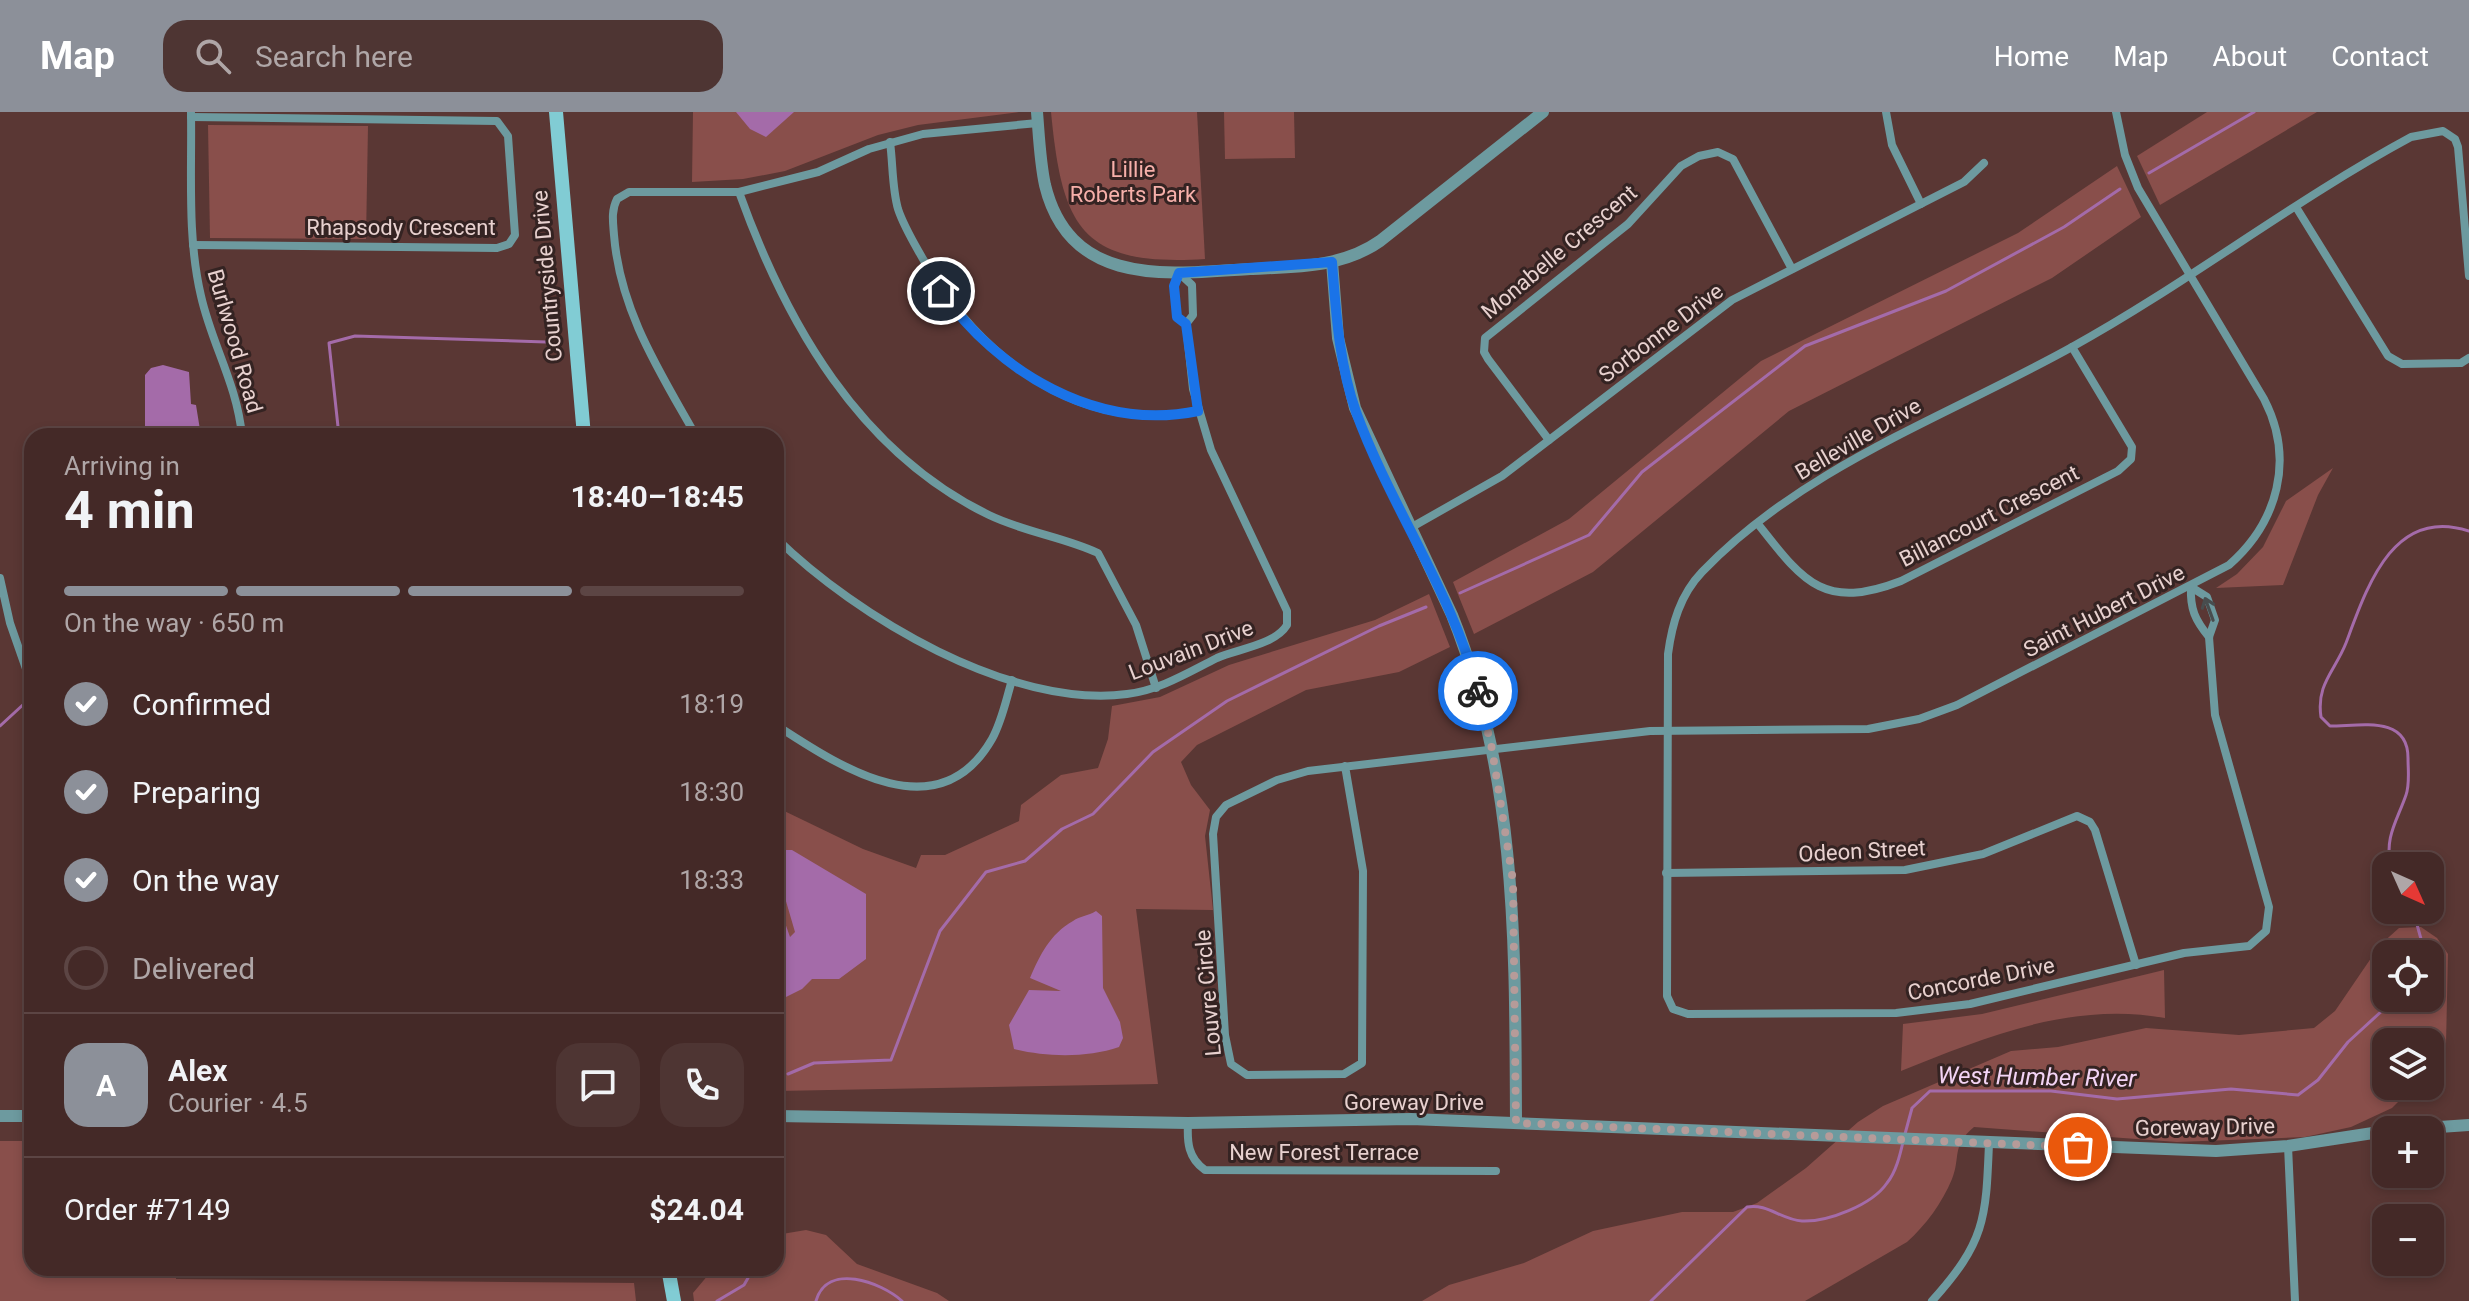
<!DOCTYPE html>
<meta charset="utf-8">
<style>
:root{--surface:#442927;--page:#4e3533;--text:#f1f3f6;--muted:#afa6a7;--line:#5c4544;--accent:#8c9099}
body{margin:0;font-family:Roboto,sans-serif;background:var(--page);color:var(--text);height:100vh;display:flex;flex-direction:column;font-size:30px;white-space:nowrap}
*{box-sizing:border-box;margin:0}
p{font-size:26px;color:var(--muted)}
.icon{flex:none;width:44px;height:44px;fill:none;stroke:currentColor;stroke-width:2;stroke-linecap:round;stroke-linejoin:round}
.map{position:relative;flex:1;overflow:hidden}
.sheet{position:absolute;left:24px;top:316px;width:760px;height:848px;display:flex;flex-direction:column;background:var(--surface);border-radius:24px;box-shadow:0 4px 12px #0003,0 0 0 2px var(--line)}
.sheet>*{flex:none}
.needle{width:52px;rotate:135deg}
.controls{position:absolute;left:2372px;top:740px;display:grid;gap:16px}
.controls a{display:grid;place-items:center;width:72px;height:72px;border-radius:16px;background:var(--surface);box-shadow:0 4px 12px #0003,0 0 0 2px var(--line);font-size:40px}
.pin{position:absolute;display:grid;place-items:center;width:68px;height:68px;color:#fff;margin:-34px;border:4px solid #fff;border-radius:50%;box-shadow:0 2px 8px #0007}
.courier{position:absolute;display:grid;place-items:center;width:80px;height:80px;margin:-40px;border:6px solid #1a73e8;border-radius:50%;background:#fff;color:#222;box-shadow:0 2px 10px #0007}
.head em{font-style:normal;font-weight:700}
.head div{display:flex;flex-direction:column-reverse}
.head{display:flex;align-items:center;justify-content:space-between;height:136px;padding:0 40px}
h1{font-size:52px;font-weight:700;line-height:60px}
.bar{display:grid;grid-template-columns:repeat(4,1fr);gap:12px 8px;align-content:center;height:96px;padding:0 40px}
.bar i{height:10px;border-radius:6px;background:var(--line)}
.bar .on{background:var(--accent)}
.bar p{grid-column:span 4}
.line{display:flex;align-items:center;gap:20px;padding:0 40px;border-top:2px solid var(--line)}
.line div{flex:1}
.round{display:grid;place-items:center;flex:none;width:84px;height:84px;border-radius:24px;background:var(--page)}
ol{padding:0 40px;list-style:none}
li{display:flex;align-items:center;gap:24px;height:88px}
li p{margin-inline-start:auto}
li .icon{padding:8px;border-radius:50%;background:var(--accent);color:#fff;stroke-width:4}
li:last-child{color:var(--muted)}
li i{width:44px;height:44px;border:4px solid var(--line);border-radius:50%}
header{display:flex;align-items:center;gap:48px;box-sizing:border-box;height:112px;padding:0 40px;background:var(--accent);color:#fff}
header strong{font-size:38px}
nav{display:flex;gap:44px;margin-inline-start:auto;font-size:28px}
.search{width:560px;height:72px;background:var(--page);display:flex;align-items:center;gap:20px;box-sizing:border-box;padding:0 28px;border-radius:24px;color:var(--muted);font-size:30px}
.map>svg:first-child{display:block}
</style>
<header>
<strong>Map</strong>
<div class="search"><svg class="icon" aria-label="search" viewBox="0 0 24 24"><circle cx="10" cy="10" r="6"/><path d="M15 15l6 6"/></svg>Search here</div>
<nav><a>Home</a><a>Map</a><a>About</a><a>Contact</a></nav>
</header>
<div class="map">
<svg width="2469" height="1189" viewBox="0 0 2469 1189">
<rect width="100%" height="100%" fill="#5a3734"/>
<g fill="#894f4b" fill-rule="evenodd">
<path d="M 693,0 L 1019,0 L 918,13 L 878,23 L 785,59 L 743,67 L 692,70 Z"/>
<path d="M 1051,0 L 1197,0 L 1205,147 C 1080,155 1062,114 1051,0 Z"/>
<path d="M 1224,0 L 1294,0 L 1295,46 L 1225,47 Z"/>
<path d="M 2207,0 L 2317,0 L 2160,93 L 2137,44 Z"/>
<path d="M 208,13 L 368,14 L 366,127 L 210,126 Z"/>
<path d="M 2117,54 L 2141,105 L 2052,166 L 1789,299 L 1593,460 L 1474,522 L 1453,470 L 1569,407 L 1761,249 L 2018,121 Z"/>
<path d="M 2333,356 L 2318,383 L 2283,473 L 2216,476 L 2237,462 L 2263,435 L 2286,389 Z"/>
<path d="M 1429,482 L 1450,535 L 1399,560 L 1306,578 L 1197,633 L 1181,650 L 1191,673 L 1210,698 L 1205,724 L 1213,798 L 1136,797 L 1158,972 L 776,979 L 776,695 L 863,737 L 916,756 L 921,743 L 945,743 L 1019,709 L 1021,693 L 1061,663 L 1098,656 L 1108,627 L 1112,594 L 1160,585 L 1229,553 L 1375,508 Z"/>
<path d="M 2421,815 L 2437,826 L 2448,842 L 2446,932 L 2430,958 L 2430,930 L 2386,930 L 2386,974 L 2414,974 L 2392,996 L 2351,1015 L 2305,1025 L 2177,1030 L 1974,1015 C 1951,1034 1961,1045 1952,1067 C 1942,1091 1926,1113 1907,1130 L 1805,1189 L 1422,1189 L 1449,1173 L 1524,1151 L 1593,1119 L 1682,1100 L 1733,1100 L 1757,1091 L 1806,1056 L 1858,1010 L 1883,994 L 2011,939 L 2058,935 L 2146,916 L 2239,923 L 2314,916 L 2335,899 L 2380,833 L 2399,816 ZM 2386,842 L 2430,842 L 2430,886 L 2386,886 Z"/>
<path d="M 2164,858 L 2165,906 C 2073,889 1985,925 1901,959 L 1903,912 L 1982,902 Z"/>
<path d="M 0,1029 L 32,1029 L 32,1156 L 176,1156 L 176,1167 L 634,1171 L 636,1189 L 0,1189 Z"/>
<path d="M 806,1118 L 826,1123 L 857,1152 L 937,1181 L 949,1189 L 694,1189 L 693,1181 L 714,1156 L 776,1156 L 776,1123 Z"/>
</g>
<g fill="#a46ba9">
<path d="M 736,0 L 794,0 L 766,25 L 750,17 Z"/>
<path d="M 163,253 L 189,260 L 191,292 L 196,293 L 201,324 L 145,324 L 145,263 L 151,256 Z"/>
<path d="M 776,738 L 792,738 L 866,782 L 866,847 L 839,867 L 812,867 L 802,877 L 776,890 L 776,785 L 790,825 L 795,820 L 776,755 Z"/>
<path d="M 1096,799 L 1102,804 L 1103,876 L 1120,910 L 1123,926 L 1119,935 C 1087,946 1046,945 1014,937 L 1009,913 L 1029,878 L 1061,879 L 1030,866 C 1040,843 1050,822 1073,809 C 1080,804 1088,804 1096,799 Z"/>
</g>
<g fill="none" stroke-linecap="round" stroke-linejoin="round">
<g stroke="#a46ba9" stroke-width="3">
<path d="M 2149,61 L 2254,0"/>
<path d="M 339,324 L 329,231 L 355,224 L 546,230"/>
<path d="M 1460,481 L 1589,423 L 1642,360 L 1805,234 L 1946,179 L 2064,115 L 2120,77"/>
<path d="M 0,614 L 26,590"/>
<path d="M 2391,754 C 2384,726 2397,709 2406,683 C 2410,672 2408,658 2408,646 C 2408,603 2361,614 2330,614 L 2321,605 C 2316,572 2335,559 2346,531 C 2367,475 2393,394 2469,419"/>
<path d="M 2413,798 L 2421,827 L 2419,842"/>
<path d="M 788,962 L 814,951 L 891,948 L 940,819 L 986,760 L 1025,749 L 1062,717 L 1093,702 L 1153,640 L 1227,589 L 1379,514 L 1426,495"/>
<path d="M 1905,1022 L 1912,996 L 1930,979 L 2051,979 L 2117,987 L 2231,977 L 2298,983 L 2318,968 L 2348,930 L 2396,886"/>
<path d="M 717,1189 L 744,1173 L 748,1166 L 741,1156"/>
<path d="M 816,1189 C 827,1150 881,1170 902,1189"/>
<path d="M 1651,1189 L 1747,1095 C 1767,1091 1782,1108 1802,1109 C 1828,1110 1872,1093 1887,1071 C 1896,1060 1900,1043 1903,1030"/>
</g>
<g stroke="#6d9a9f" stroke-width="8">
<path d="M 1886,0 L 1892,33 L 1921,92"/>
<path d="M 191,1 C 192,61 187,125 201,184 C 212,233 237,272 242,324"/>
<path d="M 191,5 L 497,9 L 508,24 L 515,123 L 509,132 L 497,136 L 193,133"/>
<path d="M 890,30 C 893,52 892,76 898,97 C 904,115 914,131 923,147 C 977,244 1081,324 1198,299"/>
<path d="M 739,80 C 786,211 859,340 989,403 C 1024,420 1064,425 1098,441 L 1136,513 L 1156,576"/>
<path d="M 2296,95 L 2388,244 L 2402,252 L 2461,251 L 2469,246"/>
<path d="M 696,324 C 660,260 620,199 614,123 C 613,110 611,99 617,87 L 629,80 L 739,80 L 818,60 L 869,37 L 923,22 L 1038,11"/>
<path d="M 1549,328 L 1488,247 L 1484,240 L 1485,226 L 1628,112 L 1681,54 L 1699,44 L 1718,40 L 1733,47 L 1792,157"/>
<path d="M 1758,412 C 1803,469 1823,499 1901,469 L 2118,359 L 2131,347 L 2132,335 L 2072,235"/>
<path d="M 1412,415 L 1502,364 L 1732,188 L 1964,70 L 1984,51"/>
<path d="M 776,426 C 857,505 1010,597 1127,582 C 1160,578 1187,561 1217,546 C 1237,537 1275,533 1287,513 L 1287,499 L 1211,338 L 1193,277 L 1186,212 L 1193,203 L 1192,173 L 1179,161 L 1174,174 L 1177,205 L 1186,212"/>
<path d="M 0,466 L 10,511 L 32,574"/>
<path d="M 2191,475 L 2207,485 L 2215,508 L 2209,525 L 2215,603 L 2269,795 L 2266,819 L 2249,834 L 2184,841 L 1970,892 L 1896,901 L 1688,902 L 1673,897 L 1667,884 L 1668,542 C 1672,512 1680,483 1702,460 C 1804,354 1946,305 2072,235 C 2188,171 2294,88 2411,25 L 2443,19 L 2455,27 L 2458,35 L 2469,164"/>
<path d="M 2191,475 C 2190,497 2195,508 2209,525"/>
<path d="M 776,613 C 839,654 938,721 992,627 C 1002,609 1006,588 1012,568"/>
<path d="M 1345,654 L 1363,759 L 1362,951 L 1344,962 L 1247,963 L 1231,952 L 1225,923 L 1213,722 L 1216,705 L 1226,693 L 1277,668 L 1308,659 L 1650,619 L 1868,617 L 1919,607 L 1957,593 L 2229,453 C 2278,410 2295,347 2264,287 L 2138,76 L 2125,43 L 2116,0"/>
<path d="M 1666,761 L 1905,758 L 1983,742 L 2077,704 L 2090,710 L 2095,718 L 2136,853"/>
<path d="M 1188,1011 C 1187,1030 1188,1046 1205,1058 L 1496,1059"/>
<path d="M 2288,1034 L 2295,1189"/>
<path d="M 1932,1189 C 1985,1130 1986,1108 1989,1031"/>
</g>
<g stroke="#6d9a9f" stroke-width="12">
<path d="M 1037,0 C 1039,24 1040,50 1045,73 C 1070,176 1169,162 1250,157 C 1294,155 1342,156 1380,129 L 1543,0"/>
<path d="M 1332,150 L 1338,226 L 1355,296 L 1452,503 C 1518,668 1515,837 1516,1011"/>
<path d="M 0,1004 L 32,1004"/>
<path d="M 776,1004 L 1188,1011 L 1411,1007 L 2216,1039 L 2288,1034 L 2386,1019"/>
<path d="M 2395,1018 L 2469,1013"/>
</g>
<g stroke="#81ccd4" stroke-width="14">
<path d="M 556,0 L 584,324"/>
<path d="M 668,1156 L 674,1189"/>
</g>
</g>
<defs><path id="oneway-shaft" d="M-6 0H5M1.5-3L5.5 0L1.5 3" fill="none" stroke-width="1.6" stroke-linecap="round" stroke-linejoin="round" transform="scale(2)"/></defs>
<use stroke="#484d4e" href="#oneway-shaft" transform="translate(2209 497) rotate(-110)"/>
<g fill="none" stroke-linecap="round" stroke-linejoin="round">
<path stroke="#b69b99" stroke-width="8" stroke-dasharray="0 14.4" d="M 1478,579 L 1492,637 L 1513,769 L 1516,1011 L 2078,1035"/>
<path stroke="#1a73e8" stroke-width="10" d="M 941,179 C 998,260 1096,320 1198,299 L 1186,212 L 1177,205 L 1174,174 L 1179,161 L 1332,150 C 1336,200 1339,252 1356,300 C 1391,396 1451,477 1478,579"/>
</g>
<g text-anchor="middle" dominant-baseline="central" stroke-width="6" stroke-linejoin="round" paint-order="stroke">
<g font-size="22" fill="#f7b0aa" stroke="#342322">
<text x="1133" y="57">Lillie<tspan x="1133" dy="25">Roberts Park</tspan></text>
</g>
<g font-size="22" fill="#e8d1cf" stroke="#342322">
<text x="401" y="115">Rhapsody Crescent</text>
<text transform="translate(1559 140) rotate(-40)">Monabelle Crescent</text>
<text transform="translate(547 164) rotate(-95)">Countryside Drive</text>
<text transform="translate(1661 221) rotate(-37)">Sorbonne Drive</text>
<text transform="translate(235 229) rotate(74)">Burlwood Road</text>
<text transform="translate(1858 327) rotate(-30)">Belleville Drive</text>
<text transform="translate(1989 404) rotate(-27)">Billancourt Crescent</text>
<text transform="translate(2104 499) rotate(-27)">Saint Hubert Drive</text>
<text transform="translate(1191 538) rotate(-21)">Louvain Drive</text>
<text transform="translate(1862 739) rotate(-3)">Odeon Street</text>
<text transform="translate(1981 867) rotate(-11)">Concorde Drive</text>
<text transform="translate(1208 881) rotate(-95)">Louvre Circle</text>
<text x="1414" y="990">Goreway Drive</text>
<text transform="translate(2205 1015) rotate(-1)">Goreway Drive</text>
<text x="1324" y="1040">New Forest Terrace</text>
</g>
<g font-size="24" font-style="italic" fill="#f3d4f5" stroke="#342322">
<text transform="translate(2037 965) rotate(1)">West Humber River</text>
</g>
</g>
</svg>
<div class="controls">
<a><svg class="needle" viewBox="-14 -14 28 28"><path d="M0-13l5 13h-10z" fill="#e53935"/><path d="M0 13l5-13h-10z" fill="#afa6a7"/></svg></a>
<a><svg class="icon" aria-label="locate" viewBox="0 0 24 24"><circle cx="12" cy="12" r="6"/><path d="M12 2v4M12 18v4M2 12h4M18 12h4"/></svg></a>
<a><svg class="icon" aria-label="layers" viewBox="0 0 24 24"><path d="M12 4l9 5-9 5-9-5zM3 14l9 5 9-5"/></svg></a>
<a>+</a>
<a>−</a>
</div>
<div class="pin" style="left:2078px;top:1035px;background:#ea580c"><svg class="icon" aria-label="bag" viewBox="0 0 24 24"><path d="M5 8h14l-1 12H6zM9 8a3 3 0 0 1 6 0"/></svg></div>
<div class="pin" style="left:941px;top:179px;background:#1f2937"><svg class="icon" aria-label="home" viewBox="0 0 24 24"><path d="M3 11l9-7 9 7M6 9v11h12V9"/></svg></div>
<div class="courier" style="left:1478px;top:579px"><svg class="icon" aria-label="bike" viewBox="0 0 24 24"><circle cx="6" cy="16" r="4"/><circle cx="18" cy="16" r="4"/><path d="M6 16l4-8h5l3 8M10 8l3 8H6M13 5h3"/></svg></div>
<section class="sheet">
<div class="head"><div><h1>4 min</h1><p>Arriving in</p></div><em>18:40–18:45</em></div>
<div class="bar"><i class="on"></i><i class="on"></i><i class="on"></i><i></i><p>On the way · 650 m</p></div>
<ol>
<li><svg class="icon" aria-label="check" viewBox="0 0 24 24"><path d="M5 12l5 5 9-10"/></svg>Confirmed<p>18:19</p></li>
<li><svg class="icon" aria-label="check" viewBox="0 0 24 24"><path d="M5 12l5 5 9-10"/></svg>Preparing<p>18:30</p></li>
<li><svg class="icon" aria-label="check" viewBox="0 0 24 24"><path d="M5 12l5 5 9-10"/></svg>On the way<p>18:33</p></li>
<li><i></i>Delivered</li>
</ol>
<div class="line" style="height:144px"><b class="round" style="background:var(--accent);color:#fff">A</b><div><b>Alex</b><p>Courier · 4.5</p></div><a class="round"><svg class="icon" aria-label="chat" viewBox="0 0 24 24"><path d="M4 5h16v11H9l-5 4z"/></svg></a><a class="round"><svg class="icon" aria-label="phone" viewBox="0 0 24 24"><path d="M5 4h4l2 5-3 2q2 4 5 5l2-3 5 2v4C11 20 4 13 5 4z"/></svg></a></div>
<div class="line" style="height:104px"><div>Order #7149</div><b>$24.04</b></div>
</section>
</div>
